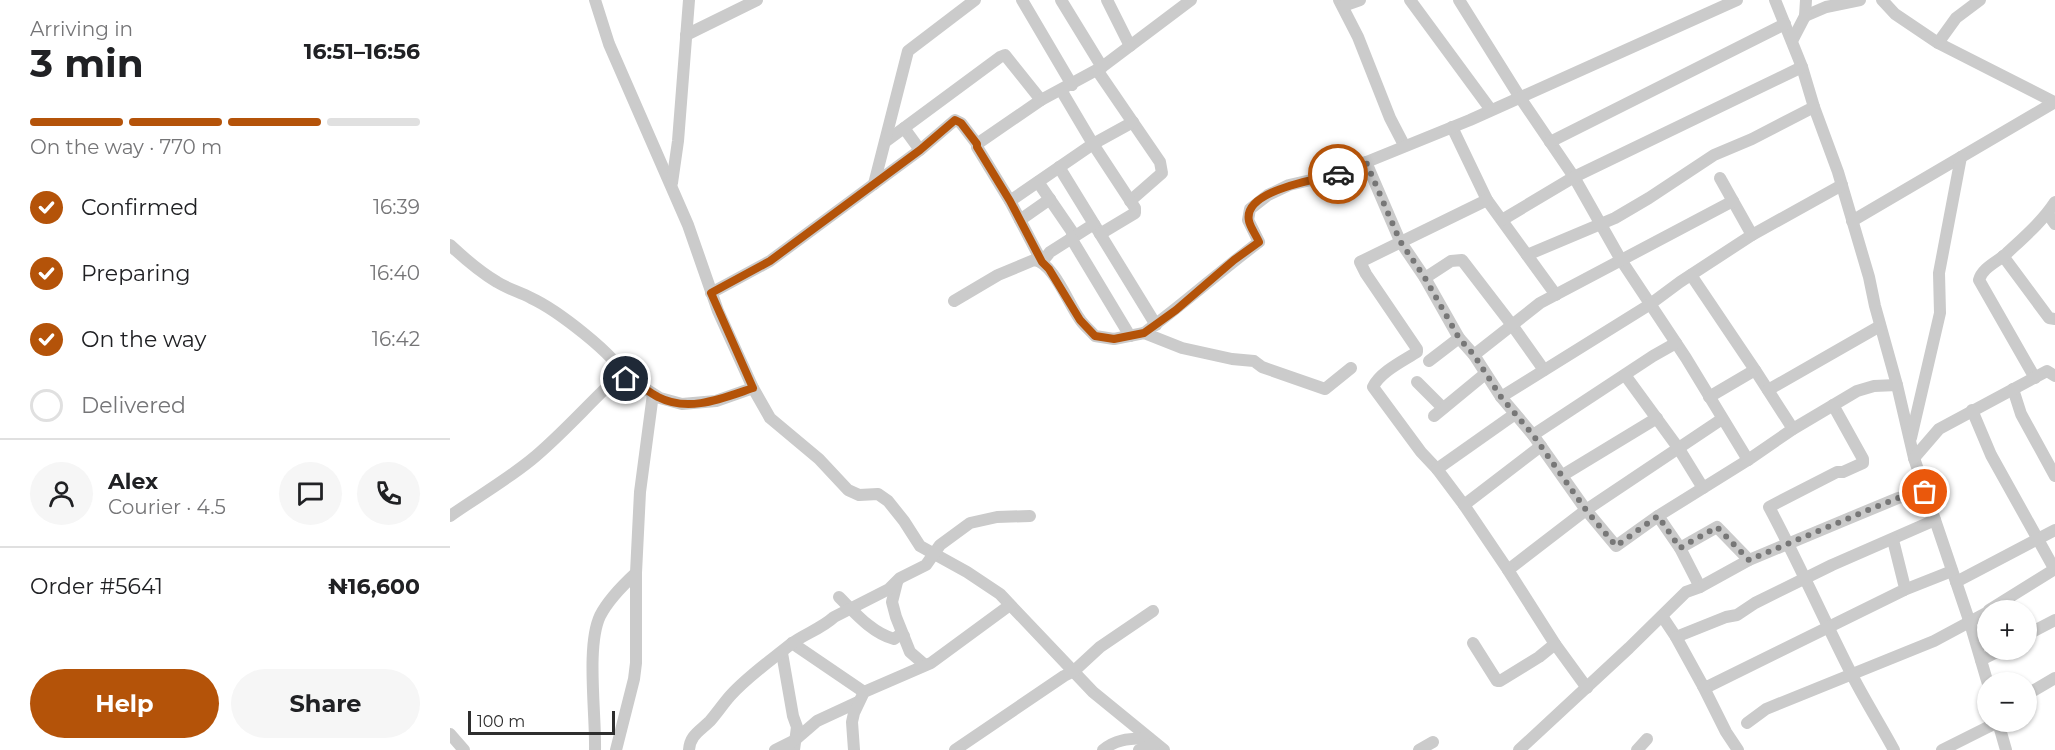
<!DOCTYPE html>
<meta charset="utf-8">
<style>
:root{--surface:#fff;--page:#f6f6f6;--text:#202124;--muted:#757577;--line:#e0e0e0;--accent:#b45309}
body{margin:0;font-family:Montserrat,sans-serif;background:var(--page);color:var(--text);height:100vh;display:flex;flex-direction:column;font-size:22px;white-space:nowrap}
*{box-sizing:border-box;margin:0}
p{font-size:20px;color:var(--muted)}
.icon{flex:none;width:33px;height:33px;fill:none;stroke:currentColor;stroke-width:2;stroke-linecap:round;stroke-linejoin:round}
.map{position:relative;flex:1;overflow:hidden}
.details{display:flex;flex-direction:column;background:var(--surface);width:450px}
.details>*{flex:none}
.fabs{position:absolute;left:1527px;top:600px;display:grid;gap:12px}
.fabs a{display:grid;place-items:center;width:60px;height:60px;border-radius:50%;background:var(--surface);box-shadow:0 2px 4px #0004;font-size:30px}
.scale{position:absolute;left:18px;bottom:15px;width:147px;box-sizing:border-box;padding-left:6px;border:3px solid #2e2e2e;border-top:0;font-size:16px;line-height:21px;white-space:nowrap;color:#2e2e2e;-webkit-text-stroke:4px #fff;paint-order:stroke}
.pin{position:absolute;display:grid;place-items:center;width:51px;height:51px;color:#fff;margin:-26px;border:3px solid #fff;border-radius:50%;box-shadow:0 2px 6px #0007}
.courier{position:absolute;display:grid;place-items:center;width:60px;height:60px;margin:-30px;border:4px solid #b45309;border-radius:50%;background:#fff;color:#222;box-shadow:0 2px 8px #0007}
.headline em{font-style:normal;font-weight:700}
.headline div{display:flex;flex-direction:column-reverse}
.headline{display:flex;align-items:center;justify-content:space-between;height:102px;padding:0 30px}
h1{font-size:39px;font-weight:700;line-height:45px}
.bar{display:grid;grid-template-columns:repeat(4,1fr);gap:9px 6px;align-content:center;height:72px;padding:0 30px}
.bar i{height:8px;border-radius:4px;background:var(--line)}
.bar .on{background:var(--accent)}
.bar p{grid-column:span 4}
.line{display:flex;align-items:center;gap:15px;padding:0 30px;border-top:2px solid var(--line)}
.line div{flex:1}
.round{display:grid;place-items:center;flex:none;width:63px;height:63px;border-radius:32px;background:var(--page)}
ol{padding:0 30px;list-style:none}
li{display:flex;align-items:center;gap:18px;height:66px}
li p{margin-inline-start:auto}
li .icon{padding:6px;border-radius:50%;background:var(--accent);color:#fff;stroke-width:4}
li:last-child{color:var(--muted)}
li i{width:33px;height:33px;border:3px solid var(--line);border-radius:50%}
.cta{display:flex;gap:12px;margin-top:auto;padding:12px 30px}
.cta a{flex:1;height:69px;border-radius:36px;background:var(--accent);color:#fff;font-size:24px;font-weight:700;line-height:69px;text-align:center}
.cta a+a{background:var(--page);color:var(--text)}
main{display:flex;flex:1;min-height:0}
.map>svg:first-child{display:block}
</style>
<main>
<section class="details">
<div class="headline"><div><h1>3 min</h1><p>Arriving in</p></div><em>16:51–16:56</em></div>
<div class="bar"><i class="on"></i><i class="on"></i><i class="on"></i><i></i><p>On the way · 770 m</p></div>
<ol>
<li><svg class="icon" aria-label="check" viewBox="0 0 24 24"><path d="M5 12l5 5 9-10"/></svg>Confirmed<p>16:39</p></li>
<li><svg class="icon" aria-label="check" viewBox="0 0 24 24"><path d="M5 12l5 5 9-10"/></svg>Preparing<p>16:40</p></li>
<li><svg class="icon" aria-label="check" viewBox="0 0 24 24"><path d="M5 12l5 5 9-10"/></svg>On the way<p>16:42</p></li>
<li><i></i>Delivered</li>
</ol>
<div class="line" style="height:108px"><a class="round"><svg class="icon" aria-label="person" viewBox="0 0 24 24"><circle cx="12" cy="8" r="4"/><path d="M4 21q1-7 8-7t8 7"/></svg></a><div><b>Alex</b><p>Courier · 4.5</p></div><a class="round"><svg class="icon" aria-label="chat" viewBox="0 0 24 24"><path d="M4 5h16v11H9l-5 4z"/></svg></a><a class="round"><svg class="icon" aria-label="phone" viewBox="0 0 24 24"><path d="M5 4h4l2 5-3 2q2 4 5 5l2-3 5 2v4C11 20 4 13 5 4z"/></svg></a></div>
<div class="line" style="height:78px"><div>Order #5641</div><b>₦16,600</b></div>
<div class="cta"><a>Help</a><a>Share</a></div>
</section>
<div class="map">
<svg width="1605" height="750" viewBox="0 0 1605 750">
<rect width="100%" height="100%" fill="#fff"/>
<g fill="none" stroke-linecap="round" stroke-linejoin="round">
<g stroke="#cbcbcb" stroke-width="12">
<path d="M 145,0 L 159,44 L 238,225 L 268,311 L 303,388 L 320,418 L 369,459 L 398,490 L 409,495 L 428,494 L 438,501 L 454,521 L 470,546 L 517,572 L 550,594 L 643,692 L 714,750"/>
<path d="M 572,0 L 622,85"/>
<path d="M 611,0 L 652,67"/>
<path d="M 657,0 L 680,46"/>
<path d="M 889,0 L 908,37 L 940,118 L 954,145"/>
<path d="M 960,0 L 1041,110"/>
<path d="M 1009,0 L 1071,99 L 1124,177 L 1171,260 L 1236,358 L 1298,460"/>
<path d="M 1325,0 L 1352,67 L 1364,107 L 1388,172 L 1419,277 L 1425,306 L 1447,385 L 1464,458 L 1520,623 L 1538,684"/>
<path d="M 1432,0 L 1445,14 L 1488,43 L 1604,102"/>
<path d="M 893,6 L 910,0"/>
<path d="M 1355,16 L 1376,7 L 1410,0"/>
<path d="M 236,35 L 307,0"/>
<path d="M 1342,41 L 1355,16 L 1356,0"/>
<path d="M 1488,43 L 1506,18 L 1530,0"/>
<path d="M 647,70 L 710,162 L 712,173 L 680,201"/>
<path d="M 611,90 L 643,144 L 685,208 L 685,213 L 650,234"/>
<path d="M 1002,127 L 1037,200 L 1106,295"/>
<path d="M 454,128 L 470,150"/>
<path d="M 435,142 L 550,57 L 555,55 L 591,100"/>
<path d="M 1100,142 L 1335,24"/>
<path d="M 916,162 L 950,241 L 975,278 L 1009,338"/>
<path d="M 609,167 L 706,325"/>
<path d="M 1270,178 L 1302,235"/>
<path d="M 588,182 L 625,236"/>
<path d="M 222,183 L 228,141 L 239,0"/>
<path d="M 424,184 L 458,51 L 525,0"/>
<path d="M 1037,200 L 910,262 L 916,274 L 967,349 L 967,352 C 953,361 930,372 923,387 L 971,452 L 987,469 L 1014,505 L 1058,570 L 1136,510 L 1166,546 L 1208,516 L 1230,548 L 1250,587"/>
<path d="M 560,201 L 643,144 L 683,122"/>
<path d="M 1598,214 L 1605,224"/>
<path d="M 570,220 L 600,199"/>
<path d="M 1052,220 L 1124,177 L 1352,67"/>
<path d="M 1402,221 L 1605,102"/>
<path d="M 644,224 L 600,252 L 592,262 L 560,201 L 527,147 L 527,144 L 591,100 L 652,67 L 741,0"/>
<path d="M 621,238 L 680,336"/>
<path d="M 0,245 C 15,259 30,272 47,282 C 58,289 70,292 81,298 C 105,309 167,355 176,379"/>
<path d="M 1077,255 L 1165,218 L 1199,198 L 1264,155 L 1302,139 L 1364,107"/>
<path d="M 1553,256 L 1599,318 L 1605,319"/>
<path d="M 1241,275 L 1305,370 L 1259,397"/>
<path d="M 975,278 L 1001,261 L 1012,260 L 1062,325 L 1094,370"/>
<path d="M 261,293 L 320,261 L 470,150 L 505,120 L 511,123 L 527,144"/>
<path d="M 504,301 L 548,275 L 584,260 C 603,262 618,303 629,318 C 633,325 640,330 645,336 L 664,339 L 694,333 L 732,348 L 782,359 L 804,361 L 812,367 L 875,389 L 901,368"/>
<path d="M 694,333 C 734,304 770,271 809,242 L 798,220 L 800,209 L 818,195 L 839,185 L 887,174 L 1020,120 L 1287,0"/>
<path d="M 1226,343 L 1203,356 L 1083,435 L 1136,510 L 1272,419"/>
<path d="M 1024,355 L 1090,303 L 1283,201"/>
<path d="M 979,361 L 1009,338 L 1024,355 L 1051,397 L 1083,435"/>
<path d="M 1305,370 L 1343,429"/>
<path d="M 1175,375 L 1229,449 L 1253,488"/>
<path d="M 1585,378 L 1529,280 C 1532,268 1547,262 1556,254 C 1573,238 1592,222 1605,202"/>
<path d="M 967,382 L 993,408"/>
<path d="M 1563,389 L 1571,414 L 1605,476"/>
<path d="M 1318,390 L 1430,326"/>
<path d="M 1051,397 L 1199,305 L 1230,282 L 1302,235 L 1392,185"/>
<path d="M 1383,405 L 1413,459 L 1413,463 L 1393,472 L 1387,472 L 1319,507 C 1348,561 1373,618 1401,673 C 1414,699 1430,724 1444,750"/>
<path d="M 1522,410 L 1541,455 L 1605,570"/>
<path d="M 984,416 L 1035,374"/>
<path d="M 1461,438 L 1490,313 L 1489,273 L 1511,157"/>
<path d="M 1464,458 L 1489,429 L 1597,371 L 1605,376"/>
<path d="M 987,469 L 1065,414"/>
<path d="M 1113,475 L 1207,418"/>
<path d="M 1014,505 L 1091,446"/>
<path d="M 0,516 C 27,497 55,481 81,460 C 108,438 132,411 158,386 L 167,381 L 180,379 L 210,398 L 232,404 L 266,401 L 303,388"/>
<path d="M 1208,516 L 1298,460 L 1343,429 L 1407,391 L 1424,386 L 1447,385"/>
<path d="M 1230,548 L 1267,527 L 1299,560"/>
<path d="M 1058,570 L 1105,644 L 1137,688"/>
<path d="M 447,582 L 442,602 L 446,617 L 460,652 L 475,665"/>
<path d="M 1506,582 L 1605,530"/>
<path d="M 1454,590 L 1502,571"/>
<path d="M 389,597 C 405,613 422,633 444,639 L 448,636 L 454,636"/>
<path d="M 1539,610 L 1605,569"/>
<path d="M 1212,616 L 1226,637 L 1276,617 L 1287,615 L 1305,603 L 1382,565 L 1485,520"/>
<path d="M 1576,635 L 1605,620"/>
<path d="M 1226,637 L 1253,686 L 1259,686 L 1454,590 L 1455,588 L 1443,540"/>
<path d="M 342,643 L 414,692"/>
<path d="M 1023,643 L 1047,681 L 1050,681 L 1089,657 L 1105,644"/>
<path d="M 332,653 L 343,716 L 347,727 L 344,750"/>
<path d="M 1531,660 L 1551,650"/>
<path d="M 1253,686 L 1276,732 L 1288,750"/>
<path d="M 1576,695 L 1605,678"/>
<path d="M 1548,722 L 1556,750"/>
<path d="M 1297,723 L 1316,709 L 1484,641 L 1538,612"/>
<path d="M 0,734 L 14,750"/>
<path d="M 145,750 C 146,714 136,646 150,616 C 158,600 173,585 186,573"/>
<path d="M 166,750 L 184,679 L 186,663 L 186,573 L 190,492 L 203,394"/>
<path d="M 239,750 C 240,735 250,731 260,721 C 267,713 273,704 280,696 C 298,676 320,661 341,644 C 354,634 371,629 384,617 L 439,589 L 450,578 L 476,565 L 490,545 L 520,523 L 547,517 L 580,516"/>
<path d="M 325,750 L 345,740 L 367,721 L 408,702"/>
<path d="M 404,750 L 402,722 L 404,713 L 414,692 L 481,663 L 560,605"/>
<path d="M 505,750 L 614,676 L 624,671 L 650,647 L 703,611"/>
<path d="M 653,750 C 667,738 682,739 699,738"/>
<path d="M 689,750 L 705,743"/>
<path d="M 969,750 L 983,742"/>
<path d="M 1069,750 L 1179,648 L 1236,592 L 1250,587 L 1299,560 L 1395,520 L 1448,498 L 1475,492"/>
<path d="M 1187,750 L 1197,739"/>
<path d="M 1492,750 L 1548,722"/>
</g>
</g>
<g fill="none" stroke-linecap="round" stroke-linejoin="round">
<path stroke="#777" stroke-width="6" stroke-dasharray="0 10.8" d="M 888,174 L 916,162 L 950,241 L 975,278 L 1009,338 L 1024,355 L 1051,397 L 1083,435 L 1136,510 L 1166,546 L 1208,516 L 1230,548 L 1267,527 L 1299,560 L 1428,506 L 1448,498 L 1475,492"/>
<path stroke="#b45309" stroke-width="8" d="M 176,379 C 188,381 197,392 208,397 C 239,413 273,398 303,388 L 261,293 L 320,261 L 470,150 L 505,120 L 511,123 L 527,144 L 527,147 L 560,201 L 592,262 L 599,269 L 630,320 L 645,336 L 664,339 L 694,333 L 726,310 L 784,260 L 809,242 C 806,235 800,227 799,221 C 792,190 869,179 888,174"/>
</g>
</svg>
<div class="fabs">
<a>+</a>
<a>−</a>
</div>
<div class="scale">100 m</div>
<div class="pin" style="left:1475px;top:492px;background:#ea580c"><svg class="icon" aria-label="bag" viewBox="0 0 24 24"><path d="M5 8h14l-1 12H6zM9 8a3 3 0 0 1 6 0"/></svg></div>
<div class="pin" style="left:176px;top:379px;background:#1f2937"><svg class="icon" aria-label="home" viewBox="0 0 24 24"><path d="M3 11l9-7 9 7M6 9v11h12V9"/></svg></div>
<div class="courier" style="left:888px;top:174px"><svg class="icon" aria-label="car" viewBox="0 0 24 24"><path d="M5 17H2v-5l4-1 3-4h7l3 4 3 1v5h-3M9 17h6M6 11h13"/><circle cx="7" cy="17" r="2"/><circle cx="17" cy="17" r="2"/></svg></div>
</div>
</main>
